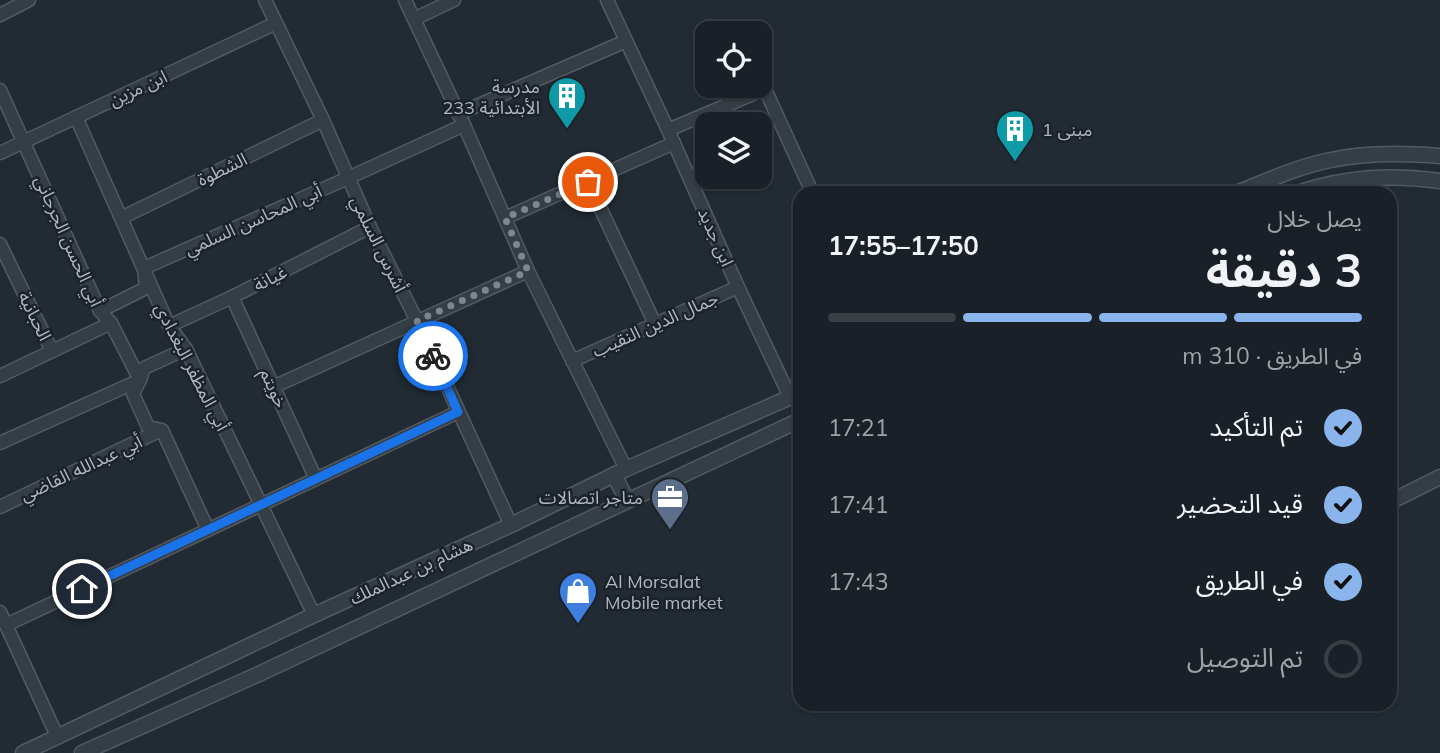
<!DOCTYPE html>
<html lang="ar">
<meta charset="utf-8">
<style>
:root{--surface:#1a2027;--page:#23282f;--text:#f1f3f6;--muted:#9fa3a7;--line:#383e44;--accent:#8ab5ec}
body{margin:0;font-family:Mulish,"Noto Sans Arabic",sans-serif;background:var(--page);color:var(--text);direction:rtl;height:100vh;display:flex;flex-direction:column;font-size:26px;white-space:nowrap}
*{box-sizing:border-box;margin:0}
p{font-size:23px;color:var(--muted)}
.icon{flex:none;width:38px;height:38px;fill:none;stroke:currentColor;stroke-width:2;stroke-linecap:round;stroke-linejoin:round}
.map{position:relative;flex:1;overflow:hidden;direction:ltr}
.side{position:absolute;left:793px;top:186px;width:604px;height:525px;display:flex;flex-direction:column;background:var(--surface);border-radius:21px;box-shadow:0 2px 5px #0004,0 0 0 2px var(--line);direction:rtl}
.side>*{flex:none}
.controls{position:absolute;left:695px;top:21px;display:grid;gap:14px}
.controls a{display:grid;place-items:center;width:77px;height:77px;border-radius:14px;background:var(--surface);box-shadow:0 2px 5px #0004,0 0 0 2px var(--line);font-size:35px}
.pin{position:absolute;display:grid;place-items:center;width:60px;height:60px;color:#fff;margin:-30px;border:4px solid #fff;border-radius:50%;box-shadow:0 2px 7px #0007}
.courier{position:absolute;display:grid;place-items:center;width:70px;height:70px;margin:-35px;border:5px solid #1a73e8;border-radius:50%;background:#fff;color:#222;box-shadow:0 2px 9px #0007}
.overview em{font-style:normal;font-weight:700}
.overview div{display:flex;flex-direction:column-reverse}
.overview{display:flex;align-items:center;justify-content:space-between;height:119px;padding:0 35px}
h1{font-size:46px;font-weight:700;line-height:52px}
.bar{display:grid;grid-template-columns:repeat(4,1fr);gap:10px 7px;align-content:center;height:84px;padding:0 35px}
.bar i{height:9px;border-radius:5px;background:var(--line)}
.bar .selected{background:var(--accent)}
.bar p{grid-column:span 4}
ol{padding:0 35px;list-style:none}
li{display:flex;align-items:center;gap:21px;height:77px}
li p{margin-inline-start:auto}
li .icon{padding:7px;border-radius:50%;background:var(--accent);color:#111;stroke-width:4}
li:last-child{color:var(--muted)}
li i{width:38px;height:38px;border:4px solid var(--line);border-radius:50%}
.map>svg:first-child{display:block}
</style>
<div class="map">
<svg width="1440" height="753" viewBox="0 0 1440 753">
<rect width="100%" height="100%" fill="#222b34"/>
<g fill="none" stroke-linecap="round" stroke-linejoin="round">
<defs>
<g id="minor">
<path d="M 265,0 L 323,120 L 370,227 L 417,321 L 511,525"/>
<path d="M 405,0 L 464,125 L 528,271 L 626,469"/>
<path d="M 607,0 L 668,130 L 738,287 L 790,397"/>
<path d="M 0,15 L 29,0"/>
<path d="M 414,19 L 454,0"/>
<path d="M 0,90 L 100,311 L 111,323 L 140,380 L 133,394 L 148,427 L 162,430 L 208,530"/>
<path d="M 458,114 L 626,41"/>
<path d="M 76,117 L 169,326 L 186,349 L 314,615"/>
<path d="M 668,130 L 765,89 L 812,192"/>
<path d="M 0,153 L 276,23"/>
<path d="M 588,182 L 655,324"/>
<path d="M 121,218 L 323,120"/>
<path d="M 505,218 L 674,143"/>
<path d="M 0,244 L 52,351"/>
<path d="M 232,297 L 316,479"/>
<path d="M 100,311 L 146,288 L 144,268 L 348,178 L 464,125"/>
<path d="M 169,326 L 232,297 L 370,227"/>
<path d="M 572,361 L 738,287"/>
<path d="M 0,376 L 111,323"/>
<path d="M 273,387 L 528,271"/>
<path d="M 0,443 L 140,380 L 144,368 L 186,349"/>
<path d="M 0,507 L 161,430"/>
<path d="M 0,612 L 57,736"/>
<path d="M 6,625 L 458,412"/>
</g>
<g id="tertiary">
<path d="M 1239,192 C 1269,180 1299,166 1331,160 C 1367,152 1404,153 1440,156"/>
<path d="M 1300,192 C 1348,177 1390,174 1440,181"/>
<path d="M 614,475 L 627,500"/>
<path d="M 1390,502 L 1440,477"/>
<path d="M 23,753 L 314,615 L 511,525 L 626,469 L 800,393"/>
<path d="M 82,753 L 261,673 L 800,420"/>
</g>
</defs>
<use href="#minor" stroke="#525a63" stroke-width="15"/>
<use href="#tertiary" stroke="#525a63" stroke-width="17"/>
<use href="#minor" stroke="#353d45" stroke-width="12"/>
<use href="#tertiary" stroke="#353d45" stroke-width="14"/>
</g>
<g fill="none" stroke-linecap="round" stroke-linejoin="round">
<path stroke="#7e8690" stroke-width="7" stroke-dasharray="0 12.6" d="M 433,356 L 417,321 L 528,271 L 505,218 L 588,182"/>
<path stroke="#1a73e8" stroke-width="9" d="M 82,589 L 458,412 L 433,356"/>
</g>
<defs>
<symbol id="building-pin" viewBox="-11 -11 22 30"><path d="M0 17L-7.5 6A9.5 9.5 0 1 1 7.5 6Z" fill="#0f9aa8" stroke="#1b222a"/><path d="M-4-6H4V6H1V3H-1V6H-4ZM-2.5-4.3h1.7v1.8h-1.7ZM.8-4.3h1.7v1.8H.8ZM-2.5-1h1.7V.8h-1.7ZM.8-1h1.7V.8H.8Z" fill="#fff"/></symbol>
<symbol id="office-pin" viewBox="-11 -11 22 30"><path d="M0 17L-7.5 6A9.5 9.5 0 1 1 7.5 6Z" fill="#5c6f8a" stroke="#1b222a"/><path d="M-6-3h4V-5.5h4V-3h4V5H-6ZM-1-4.5V-3h2v-1.5ZM-6 0V1H6V0Z" fill="#fff"/></symbol>
<symbol id="shop-pin" viewBox="-11 -11 22 30"><path d="M0 17L-7.5 6A9.5 9.5 0 1 1 7.5 6Z" fill="#3f7fe0" stroke="#1b222a"/><path d="M-5-2.5h2.3a2.7 3.5 0 0 1 5.4 0H5L5.5 6h-11ZM-1.5-2.5h3a1.5 2.3 0 0 0-3 0Z" fill="#fff"/></symbol>
</defs>
<g fill-rule="evenodd">
<use href="#building-pin" x="545" y="74" width="44" height="60"/>
<use href="#building-pin" x="993" y="107" width="44" height="60"/>
<use href="#office-pin" x="648" y="475" width="44" height="60"/>
<use href="#shop-pin" x="556" y="569" width="44" height="60"/>
</g>
<g text-anchor="middle" dominant-baseline="central" stroke-width="5" stroke-linejoin="round" paint-order="stroke">
<g font-size="18" fill="#afb7c2" stroke="#1b222a" text-anchor="end">
<text x="540" y="86">مدرسة<tspan x="540" dy="21">الأبتدائية 233</tspan></text>
<text x="1042" y="129" text-anchor="start">مبنى 1</text>
<text x="643" y="497">متاجر اتصالات</text>
<text x="605" y="581" text-anchor="start">Al Morsalat<tspan x="605" dy="21">Mobile market</tspan></text>
</g>
<g font-size="18" fill="#afb7c2" stroke="#1b222a">
<text transform="translate(138 88) rotate(-25)">ابن مزين</text>
<text transform="translate(222 169) rotate(-26)">الشطوة</text>
<text transform="translate(253 220) rotate(-24)">أبي المحاسن السلمي</text>
<text transform="translate(716 237) rotate(66)">ابن جديد</text>
<text transform="translate(69 241) rotate(66)">أبي الحسن الجرجاني</text>
<text transform="translate(379 244) rotate(64)">أشرس السلمي</text>
<text transform="translate(270 278) rotate(-27)">غيانة</text>
<text transform="translate(35 316) rotate(64)">الحبانية</text>
<text transform="translate(655 324) rotate(-24)">جمال الدين النقيب</text>
<text transform="translate(192 367) rotate(63)">أبي المظفر البغدادي</text>
<text transform="translate(274 388) rotate(65)">خويتم</text>
<text transform="translate(81 468) rotate(-25)">أبي عبدالله القاضي</text>
<text transform="translate(411 571) rotate(-25)">هشام بن عبدالملك</text>
</g>
</g>
</svg>
<div class="controls">
<a><svg class="icon" aria-label="locate" viewBox="0 0 24 24"><circle cx="12" cy="12" r="6"/><path d="M12 2v4M12 18v4M2 12h4M18 12h4"/></svg></a>
<a><svg class="icon" aria-label="layers" viewBox="0 0 24 24"><path d="M12 4l9 5-9 5-9-5zM3 14l9 5 9-5"/></svg></a>
</div>
<div class="pin" style="left:588px;top:182px;background:#ea580c"><svg class="icon" aria-label="bag" viewBox="0 0 24 24"><path d="M5 8h14l-1 12H6zM9 8a3 3 0 0 1 6 0"/></svg></div>
<div class="pin" style="left:82px;top:589px;background:#1f2937"><svg class="icon" aria-label="home" viewBox="0 0 24 24"><path d="M3 11l9-7 9 7M6 9v11h12V9"/></svg></div>
<div class="courier" style="left:433px;top:356px"><svg class="icon" aria-label="bike" viewBox="0 0 24 24"><circle cx="6" cy="16" r="4"/><circle cx="18" cy="16" r="4"/><path d="M6 16l4-8h5l3 8M10 8l3 8H6M13 5h3"/></svg></div>
<section class="side">
<div class="overview"><div><h1>3 دقيقة</h1><p>يصل خلال</p></div><em>17:50–17:55</em></div>
<div class="bar"><i class="selected"></i><i class="selected"></i><i class="selected"></i><i></i><p>في الطريق · 310 m</p></div>
<ol>
<li><svg class="icon" aria-label="check" viewBox="0 0 24 24"><path d="M5 12l5 5 9-10"/></svg>تم التأكيد<p>17:21</p></li>
<li><svg class="icon" aria-label="check" viewBox="0 0 24 24"><path d="M5 12l5 5 9-10"/></svg>قيد التحضير<p>17:41</p></li>
<li><svg class="icon" aria-label="check" viewBox="0 0 24 24"><path d="M5 12l5 5 9-10"/></svg>في الطريق<p>17:43</p></li>
<li><i></i>تم التوصيل</li>
</ol>
</section>
</div>
